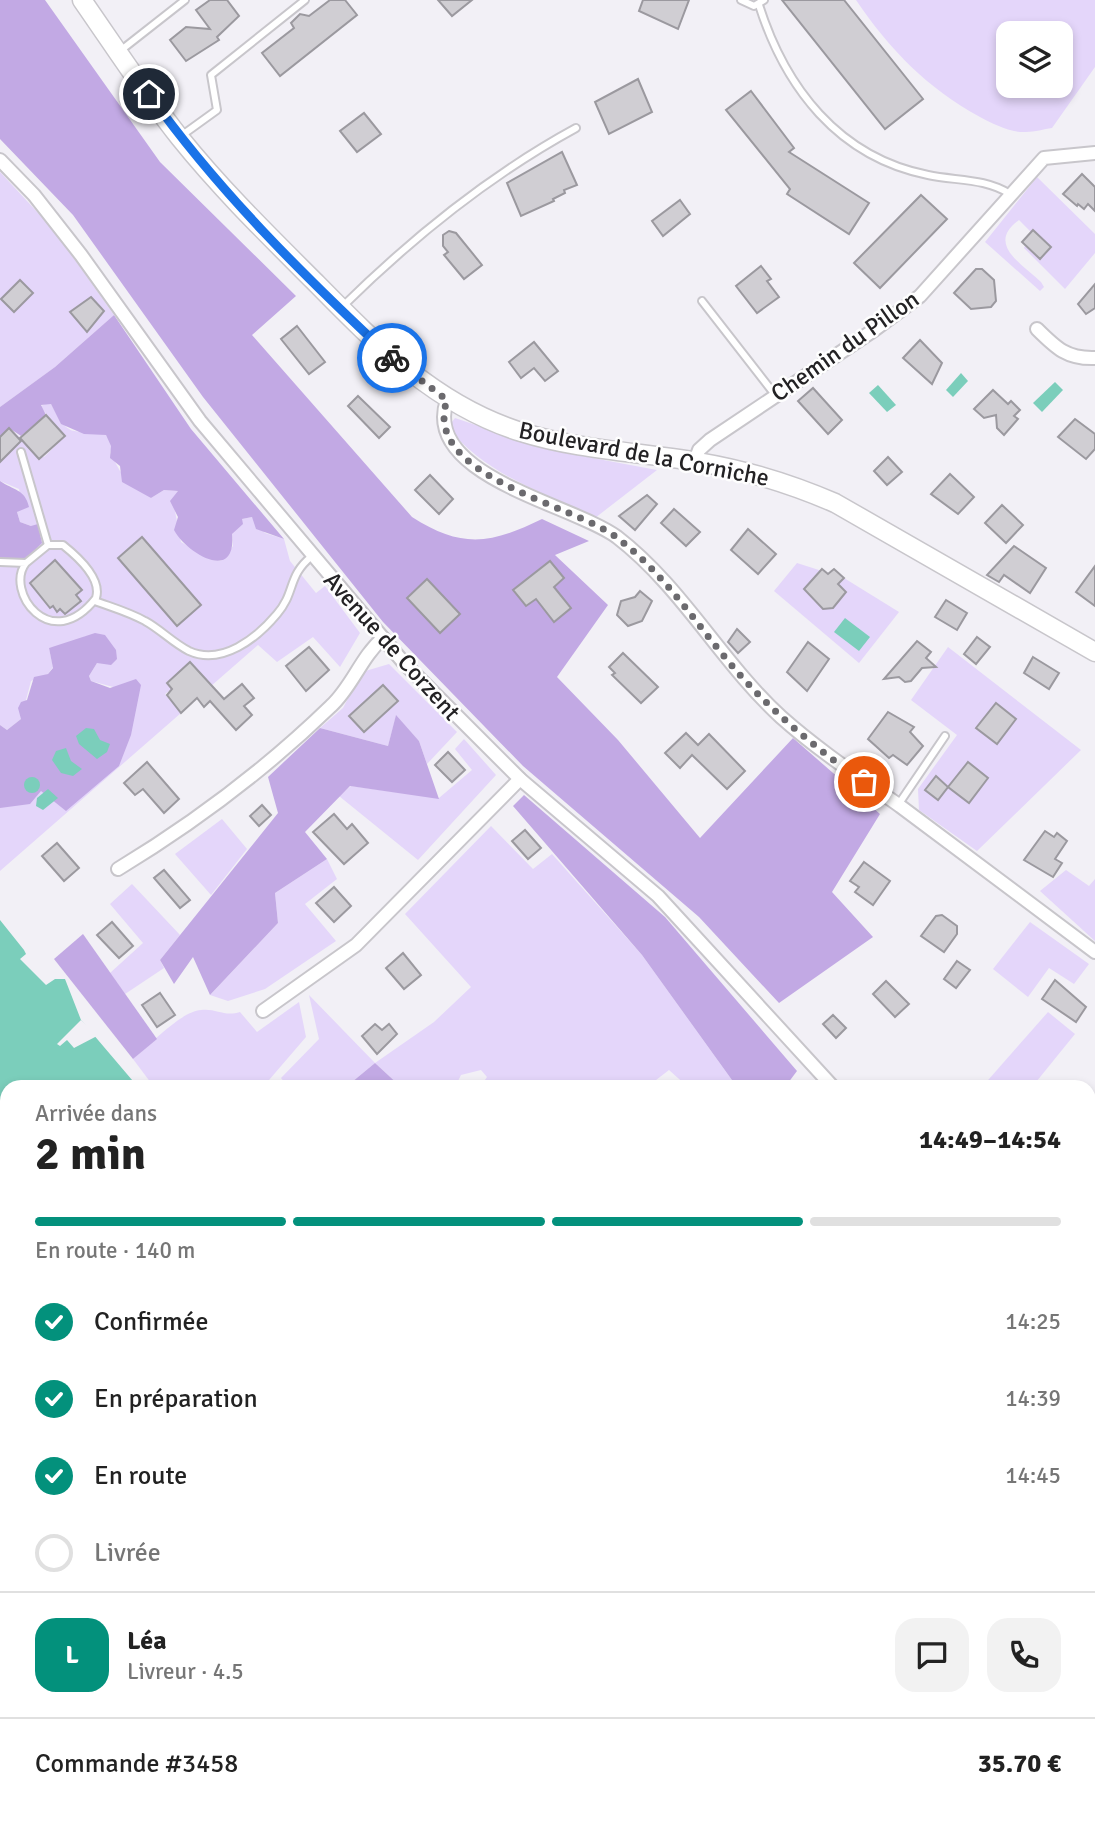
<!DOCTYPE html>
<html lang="fr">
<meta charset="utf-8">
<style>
:root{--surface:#fff;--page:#f2f2f2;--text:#222;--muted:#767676;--line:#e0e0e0;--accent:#03917c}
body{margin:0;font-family:Signika,sans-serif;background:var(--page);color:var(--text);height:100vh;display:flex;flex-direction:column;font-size:26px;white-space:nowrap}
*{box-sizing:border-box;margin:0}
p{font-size:23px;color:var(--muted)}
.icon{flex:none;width:38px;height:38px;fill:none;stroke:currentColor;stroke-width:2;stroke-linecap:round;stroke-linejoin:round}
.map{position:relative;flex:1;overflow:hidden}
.details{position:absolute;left:0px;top:1080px;width:1096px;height:744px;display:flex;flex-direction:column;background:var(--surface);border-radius:21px 21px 0 0;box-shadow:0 4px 10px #0003}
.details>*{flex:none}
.tools{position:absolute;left:996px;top:21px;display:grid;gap:14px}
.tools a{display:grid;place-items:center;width:77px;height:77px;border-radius:14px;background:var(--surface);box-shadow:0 4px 10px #0003;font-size:35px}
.pin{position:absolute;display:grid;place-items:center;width:60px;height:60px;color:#fff;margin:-30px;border:4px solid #fff;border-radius:50%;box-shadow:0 2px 7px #0007}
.courier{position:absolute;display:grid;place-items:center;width:70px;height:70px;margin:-35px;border:5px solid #1a73e8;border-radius:50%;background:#fff;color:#222;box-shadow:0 2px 9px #0007}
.headline em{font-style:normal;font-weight:700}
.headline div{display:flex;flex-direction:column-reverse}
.headline{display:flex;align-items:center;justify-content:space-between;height:119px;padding:0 35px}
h1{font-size:46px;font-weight:700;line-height:52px}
.bar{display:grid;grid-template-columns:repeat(4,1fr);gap:10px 7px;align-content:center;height:84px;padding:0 35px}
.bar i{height:9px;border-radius:5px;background:var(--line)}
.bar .current{background:var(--accent)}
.bar p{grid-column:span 4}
.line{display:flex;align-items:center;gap:18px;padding:0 35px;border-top:2px solid var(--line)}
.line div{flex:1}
.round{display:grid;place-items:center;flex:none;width:74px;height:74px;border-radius:21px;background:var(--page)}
ol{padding:0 35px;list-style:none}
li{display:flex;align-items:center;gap:21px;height:77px}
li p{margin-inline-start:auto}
li .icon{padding:7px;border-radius:50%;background:var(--accent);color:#fff;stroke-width:4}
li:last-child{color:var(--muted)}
li i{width:38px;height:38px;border:4px solid var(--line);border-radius:50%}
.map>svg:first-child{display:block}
</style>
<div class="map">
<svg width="1095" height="1822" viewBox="0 0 1095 1822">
<rect width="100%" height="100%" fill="#f2f0f6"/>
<g fill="#e4d6fa" fill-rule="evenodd">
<path d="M 856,0 L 1095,0 L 1095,67 L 1052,128 C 1044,129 1035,132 1026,132 C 1011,133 993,124 980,117 C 927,88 890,50 856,0 ZM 1008,33 L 1060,33 L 1060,86 L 1008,86 Z"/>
<path d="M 0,172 L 54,230 L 114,315 L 55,367 L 0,407 Z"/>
<path d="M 1037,177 L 1095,234 L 1095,253 L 1065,289 L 1024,248 L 1031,232 L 1019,220 C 986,244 1021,263 1041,282 L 1044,287 L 1040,291 L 985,242 Z"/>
<path d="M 47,403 L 51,404 C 72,443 71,426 106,435 L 112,446 L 110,453 L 120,471 L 151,498 L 164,490 L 178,491 L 174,506 L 181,542 L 212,560 L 221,561 L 233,546 L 232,534 L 242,519 L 252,517 L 265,533 L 284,539 L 290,561 L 316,593 L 325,586 L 360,633 L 340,667 L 313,637 L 277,662 L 258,645 L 195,700 L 191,696 L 172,689 L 165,694 L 181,713 L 0,871 L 0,795 L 139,694 L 91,681 L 89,676 L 97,663 L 86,636 L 69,644 L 49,648 L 53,667 L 48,674 L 31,681 L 21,719 L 7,730 L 0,725 L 0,560 L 26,559 L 31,526 L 20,522 L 17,512 L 23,507 L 19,489 L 0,481 L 0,437 L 9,428 L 44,457 L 65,436 L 43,410 L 41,406 Z"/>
<path d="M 455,418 L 550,450 L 657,470 L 595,518 C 543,492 484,474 448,427 Z"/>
<path d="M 797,563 L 844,578 L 899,612 L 859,663 L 774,591 Z"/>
<path d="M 948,647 L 1081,750 L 977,851 L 919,810 L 918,789 L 957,735 L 911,700 Z"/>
<path d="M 389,664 L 457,732 L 427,764 L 419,741 L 396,716 L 388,746 L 320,728 L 343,708 L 362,672 Z"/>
<path d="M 464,739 L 496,775 L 418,860 L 339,796 L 351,786 L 439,798 L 472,770 L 455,749 Z"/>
<path d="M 222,819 L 247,849 L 211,895 L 175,854 Z"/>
<path d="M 491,826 L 533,869 L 552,854 L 642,955 L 737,1087 L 688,1087 L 669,1070 L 647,1087 L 480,1087 L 487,1077 L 481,1070 L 461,1075 L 455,1087 L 401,1087 L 375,1063 L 346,1087 L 288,1087 L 281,1078 L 319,1039 L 309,995 L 375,1063 L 434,1022 L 471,987 L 405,914 Z"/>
<path d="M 327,859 L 337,879 L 305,904 L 336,941 L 265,989 L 228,1001 L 210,995 L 278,923 L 275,893 Z"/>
<path d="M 1066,870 L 1089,886 L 1095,879 L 1095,941 L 1040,891 Z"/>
<path d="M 132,884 L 180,935 L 160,960 L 164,968 L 125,994 L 110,973 L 143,943 L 110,904 Z"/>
<path d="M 1030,922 L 1089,964 L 1074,984 L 1049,968 L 1028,997 L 993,969 Z"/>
<path d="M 299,1002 L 306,1037 L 263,1087 L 159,1087 L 151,1083 L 133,1059 C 149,1046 181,1011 201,1010 C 216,1008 224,1017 240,1012 L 257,1032 Z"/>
<path d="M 1048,1012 L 1075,1034 L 1032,1087 L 982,1087 Z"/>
<path d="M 1095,1103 L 1095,1255 L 1091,1262 L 1088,1110 Z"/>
<path d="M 1089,1464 L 1095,1471 L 1095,1822 L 800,1822 L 794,1817 L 1088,1816 Z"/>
</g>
<g fill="#c2a9e4">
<path d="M 0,0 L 45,0 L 160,162 L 296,296 L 252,335 L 412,517 C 462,549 491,544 542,519 L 589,541 L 555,555 L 608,605 L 557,677 L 618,740 L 700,838 L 793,738 L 880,814 L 832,892 L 873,937 L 779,1003 L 699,917 L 523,766 L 383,622 L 203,397 L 73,215 L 0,139 Z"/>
<path d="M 114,315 L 191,429 L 284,539 L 256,529 L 252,517 L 242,519 L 243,524 L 232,534 C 237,583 187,554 174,530 L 178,517 L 170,501 L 178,491 L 164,490 L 151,498 L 122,482 L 120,466 L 110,458 L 111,446 L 106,435 L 84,434 L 61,424 L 51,404 L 41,405 L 46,415 L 21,436 L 9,428 L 0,437 L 0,407 L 55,367 Z"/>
<path d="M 0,481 C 13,490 25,489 29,507 L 17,512 L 20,522 L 31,526 L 38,524 L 42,543 L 26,559 L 0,560 Z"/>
<path d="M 95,633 L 105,635 L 116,650 L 117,659 L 111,665 L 97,663 L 89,676 L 91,681 L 110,688 L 136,679 L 141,685 L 131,735 L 119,766 L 66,811 L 41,791 L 30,804 L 0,808 L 0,725 L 7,730 L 21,719 L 18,708 L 21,702 L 27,700 L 34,677 L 48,674 L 53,668 L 49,648 Z"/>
<path d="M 396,715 L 419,741 L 439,799 L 350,786 L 305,832 L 327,859 L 275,893 L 278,923 L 210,995 L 193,957 L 174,984 L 160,960 L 278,813 L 268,777 L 320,728 L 388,746 Z"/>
<path d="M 524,795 L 665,917 L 797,1071 L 785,1087 L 737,1087 L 642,955 L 513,806 Z"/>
<path d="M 83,934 L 157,1039 L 133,1059 L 54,959 Z"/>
<path d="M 375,1063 L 401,1087 L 346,1087 Z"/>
</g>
<g fill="#7bcebb">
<path d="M 961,373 L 968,381 L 953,397 L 946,390 Z"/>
<path d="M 1055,382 L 1063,390 L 1042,412 L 1033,403 Z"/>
<path d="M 878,385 L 896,405 L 887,412 L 869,393 Z"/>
<path d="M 845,618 L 870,637 L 859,651 L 834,632 Z"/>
<path d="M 86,728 L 94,729 L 100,740 L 110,744 L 107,752 L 97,759 L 79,744 L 76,736 Z"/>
<path d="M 66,748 L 71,761 L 82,769 L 73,776 L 61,773 L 52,760 L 56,751 Z"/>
<circle cx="32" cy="785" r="8"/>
<path d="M 48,789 L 58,798 L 43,810 L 36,806 L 37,798 Z"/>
<path d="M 0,920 L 24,950 L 26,954 L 20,959 L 46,985 L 55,979 L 65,979 L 81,1020 L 138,1087 L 7,1087 L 7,1816 L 784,1816 L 789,1822 L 0,1822 Z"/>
</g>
<path fill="#f2f0f6" d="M 81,1020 L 97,1036 L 74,1048 L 67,1040 L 60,1046 L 57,1044 Z"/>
<g fill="#d0ced3" stroke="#9b999f" stroke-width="2">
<path d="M 210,0 L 227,0 L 239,16 L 217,37 L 219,40 L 186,61 L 170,40 L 186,27 L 210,29 L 196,10 Z"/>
<path d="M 330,0 L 345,0 L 357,15 L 280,76 L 262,53 L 294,28 L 291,23 L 300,14 L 309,16 Z"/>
<path d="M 438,0 L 472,0 L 452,16 Z"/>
<path d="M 643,0 L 689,0 L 678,29 L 639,11 Z"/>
<path d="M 782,0 L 844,0 L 923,99 L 885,129 Z"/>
<path d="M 638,79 L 652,112 L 609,134 L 595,102 Z"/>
<path d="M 751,91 L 794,148 L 789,152 L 869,203 L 849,234 L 787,194 L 790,189 L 726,110 Z"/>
<path d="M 364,113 L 381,134 L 357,152 L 340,131 Z"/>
<path d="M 562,152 L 577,185 L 564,190 L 565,193 L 553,199 L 554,201 L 521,216 L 507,183 Z"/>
<path d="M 1082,174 L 1095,187 L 1095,211 L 1088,204 L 1084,209 L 1078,204 L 1077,206 L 1063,194 Z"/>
<path d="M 921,195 L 947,219 L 880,288 L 854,263 Z"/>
<path d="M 680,200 L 690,214 L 663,236 L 652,221 Z"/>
<path d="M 1033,230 L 1051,247 L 1040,259 L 1022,242 Z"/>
<path d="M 449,231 L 456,233 L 482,265 L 464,279 L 444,255 L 448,252 L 443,246 L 443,235 Z"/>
<path d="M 761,266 L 771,279 L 767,281 L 779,297 L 757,313 L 736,286 Z"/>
<path d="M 976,269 L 982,269 L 994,280 L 996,301 L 991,307 L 971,309 L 954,293 Z"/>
<path d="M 20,280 L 33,293 L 14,312 L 1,299 Z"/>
<path d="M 1095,284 L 1095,308 L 1086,314 L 1078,304 Z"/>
<path d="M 91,297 L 104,311 L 87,332 L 70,312 Z"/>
<path d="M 297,326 L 325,362 L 309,374 L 281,339 Z"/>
<path d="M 920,340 L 942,363 L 932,384 L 903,358 Z"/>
<path d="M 534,342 L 558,371 L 545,381 L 534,368 L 521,378 L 509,362 Z"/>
<path d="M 813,388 L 842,420 L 828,434 L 798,401 Z"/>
<path d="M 993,390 L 1008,404 L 1011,401 L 1020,410 L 1014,416 L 1018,419 L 1004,435 L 997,428 L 996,415 L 984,418 L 974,409 Z"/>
<path d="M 358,396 L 390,427 L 379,438 L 348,406 Z"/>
<path d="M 46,415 L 65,436 L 39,459 L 20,438 Z"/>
<path d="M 1075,419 L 1095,434 L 1095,449 L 1086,459 L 1058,437 Z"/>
<path d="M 9,428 L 21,441 L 0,462 L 0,437 Z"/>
<path d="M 888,457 L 902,472 L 887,485 L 874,471 Z"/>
<path d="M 950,474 L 974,497 L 958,514 L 931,494 Z"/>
<path d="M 430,475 L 453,499 L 439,514 L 415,490 Z"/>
<path d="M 647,495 L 657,504 L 635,530 L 619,516 Z"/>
<path d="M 1002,505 L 1023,525 L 1006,543 L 985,523 Z"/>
<path d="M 674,509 L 700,532 L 686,546 L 661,523 Z"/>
<path d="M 748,529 L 776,554 L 758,574 L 731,550 Z"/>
<path d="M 142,537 L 201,605 L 177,626 L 118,558 Z"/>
<path d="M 1014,546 L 1046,568 L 1030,593 L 1004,575 L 999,582 L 987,575 Z"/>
<path d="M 55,560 L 82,590 L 76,595 L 81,601 L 65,614 L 60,609 L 57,612 L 53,606 L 50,608 L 30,583 Z"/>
<path d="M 550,561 L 564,578 L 554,587 L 571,608 L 554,622 L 536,599 L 526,606 L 513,590 Z"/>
<path d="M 1095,566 L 1095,606 L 1076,592 Z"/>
<path d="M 822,569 L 828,574 L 834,569 L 844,578 L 838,584 L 846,592 L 833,608 L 823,609 L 804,589 Z"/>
<path d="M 427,579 L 460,614 L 440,633 L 407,598 Z"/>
<path d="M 640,591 L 652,601 L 642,621 L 628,626 L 617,615 L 621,601 L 635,597 Z"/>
<path d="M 946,600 L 967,613 L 957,630 L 935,617 Z"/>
<path d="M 737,629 L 750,642 L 738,653 L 728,642 Z"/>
<path d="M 977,637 L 990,647 L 976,664 L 964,654 Z"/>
<path d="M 917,641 L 931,652 L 926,658 L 936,667 L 922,668 L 911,681 L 905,682 L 899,677 L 884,679 Z"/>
<path d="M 808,642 L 829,659 L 807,691 L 787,672 Z"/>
<path d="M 309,647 L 329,670 L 306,691 L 286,666 Z"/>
<path d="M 623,653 L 658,687 L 641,703 L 612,675 L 615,673 L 609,667 Z"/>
<path d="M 1033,657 L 1059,673 L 1049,689 L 1024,673 Z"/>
<path d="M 190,662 L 224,699 L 242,684 L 254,698 L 244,706 L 252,715 L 236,730 L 210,701 L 204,707 L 197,698 L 181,713 L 167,695 L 172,689 L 167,683 Z"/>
<path d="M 383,685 L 398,701 L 364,732 L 349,716 Z"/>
<path d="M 996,703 L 1016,719 L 997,744 L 976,728 Z"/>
<path d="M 888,712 L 914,727 L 910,732 L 923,746 L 907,765 L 893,755 L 889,758 L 868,739 Z"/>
<path d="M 686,733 L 698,745 L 709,734 L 745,771 L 727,789 L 692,755 L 680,768 L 665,753 Z"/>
<path d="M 448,752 L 465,770 L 452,782 L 435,765 Z"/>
<path d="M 147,762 L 179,799 L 164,813 L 143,789 L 135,795 L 124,783 Z"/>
<path d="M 968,762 L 988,778 L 969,803 L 948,787 Z"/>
<path d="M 936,776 L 948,787 L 938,800 L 925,790 Z"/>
<path d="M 262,805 L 271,815 L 259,826 L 250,816 Z"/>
<path d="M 334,814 L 347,829 L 352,824 L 368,843 L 344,864 L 313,832 Z"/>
<path d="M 525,830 L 541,848 L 528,859 L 512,841 Z"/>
<path d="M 1045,831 L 1054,837 L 1057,833 L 1067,841 L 1055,859 L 1062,863 L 1053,877 L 1024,860 Z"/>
<path d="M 57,843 L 79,868 L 64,881 L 42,856 Z"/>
<path d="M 864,862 L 890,881 L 873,905 L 855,892 L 859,887 L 850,881 Z"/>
<path d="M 164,870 L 190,900 L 180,908 L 154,878 Z"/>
<path d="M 334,887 L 351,906 L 334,922 L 316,903 Z"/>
<path d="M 942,915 L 957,926 L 957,934 L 944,952 L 921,936 L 936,916 Z"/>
<path d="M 112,922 L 133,946 L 119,958 L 97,935 Z"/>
<path d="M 403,953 L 421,975 L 404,989 L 386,968 Z"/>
<path d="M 957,961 L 970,970 L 956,988 L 944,979 Z"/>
<path d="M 1055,980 L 1086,1007 L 1076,1022 L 1042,999 Z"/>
<path d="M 886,981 L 909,1004 L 895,1017 L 873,994 Z"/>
<path d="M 160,993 L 175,1015 L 157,1027 L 142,1005 Z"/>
<path d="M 833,1015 L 846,1028 L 836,1038 L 823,1024 Z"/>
<path d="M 375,1024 L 382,1030 L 389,1024 L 397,1034 L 377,1054 L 362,1036 Z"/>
</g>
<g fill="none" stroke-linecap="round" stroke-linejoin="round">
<defs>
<g id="lane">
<path d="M 741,0 L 754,6 L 764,0"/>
<path d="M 759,5 C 785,87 838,157 928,175 C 956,181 985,178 1010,194"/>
<path d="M 120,51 L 185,0"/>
<path d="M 181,136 L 217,110 L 211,75 L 305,0"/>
<path d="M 702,301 L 776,396"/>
<path d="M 342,307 C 413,237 488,176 576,128"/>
<path d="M 21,452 L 48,545"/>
<path d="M 0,562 L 26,563 L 48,545 L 63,545 C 78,557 102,579 96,598 C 51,656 4,591 26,563"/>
<path d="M 95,601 C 111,607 129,612 145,621 C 160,629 173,643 189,651 C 222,666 257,638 277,614 C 296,592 287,576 312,556"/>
<path d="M 898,805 L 945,736"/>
<path d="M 1088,1433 L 1095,1439"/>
</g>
<g id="street">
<path d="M 0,160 L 34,195 L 81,255 L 200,421 L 404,663 L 520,779 L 658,896 L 833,1087"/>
<path d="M 1037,329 C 1056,348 1067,359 1095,358"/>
<path d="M 447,400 C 421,476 572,504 617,537 C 682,587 721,662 781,717 C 818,750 859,777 900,806 C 965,854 1030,903 1095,952"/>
<path d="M 695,461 L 699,450 L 710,440 L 874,330 L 920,296 L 1044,158 L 1095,153"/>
<path d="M 118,869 C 194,823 266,769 331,706 C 352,687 361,657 383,638"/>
<path d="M 263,1011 L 356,945 L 520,779"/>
<path d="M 1088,1342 L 1095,1348"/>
</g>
<path id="secondary" d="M 82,0 C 114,46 145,94 180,138 C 221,189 268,235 314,281 C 376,344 435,405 521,432 C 578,450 640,452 698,462 C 746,470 791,484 835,503 L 1095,652"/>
</defs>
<use href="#lane" stroke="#c8c6cb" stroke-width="10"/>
<use href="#street" stroke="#c8c6cb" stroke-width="16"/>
<use href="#secondary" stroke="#c8c6cb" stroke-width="21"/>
<use href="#lane" stroke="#fff" stroke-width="6"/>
<use href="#street" stroke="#fff" stroke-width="12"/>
<use href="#secondary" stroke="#fff" stroke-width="18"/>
</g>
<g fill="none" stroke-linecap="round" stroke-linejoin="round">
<path stroke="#6b6a6e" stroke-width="7" stroke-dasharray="0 12.6" d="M 392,358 L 447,400 C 421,476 572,504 616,537 C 667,575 699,629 740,675 C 777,716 819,751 864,782"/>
<path stroke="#1a73e8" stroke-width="9" d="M 149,94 C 218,191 305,277 392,358"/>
</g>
<g text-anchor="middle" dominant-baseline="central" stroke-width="5" stroke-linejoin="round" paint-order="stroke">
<g font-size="24" fill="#232224" stroke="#fefefe">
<text transform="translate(845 346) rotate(-35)">Chemin du Pillon</text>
<text transform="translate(644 454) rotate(11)">Boulevard de la Corniche</text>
<text transform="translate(392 646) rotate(48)">Avenue de Corzent</text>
</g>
</g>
</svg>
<div class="tools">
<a><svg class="icon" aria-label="layers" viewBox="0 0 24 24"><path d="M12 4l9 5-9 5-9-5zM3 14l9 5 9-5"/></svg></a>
</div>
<div class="pin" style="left:864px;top:782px;background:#ea580c"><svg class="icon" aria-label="bag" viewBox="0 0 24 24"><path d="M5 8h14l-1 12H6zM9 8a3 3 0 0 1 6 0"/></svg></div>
<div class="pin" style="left:149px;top:94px;background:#1f2937"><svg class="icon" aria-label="home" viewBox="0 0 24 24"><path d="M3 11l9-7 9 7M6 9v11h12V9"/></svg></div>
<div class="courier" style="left:392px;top:358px"><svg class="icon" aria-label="bike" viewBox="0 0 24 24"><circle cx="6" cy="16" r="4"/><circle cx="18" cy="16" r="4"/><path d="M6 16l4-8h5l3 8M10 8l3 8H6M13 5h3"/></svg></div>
<section class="details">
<div class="headline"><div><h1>2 min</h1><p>Arrivée dans</p></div><em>14:49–14:54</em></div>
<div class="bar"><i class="current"></i><i class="current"></i><i class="current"></i><i></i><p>En route · 140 m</p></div>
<ol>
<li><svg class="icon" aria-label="check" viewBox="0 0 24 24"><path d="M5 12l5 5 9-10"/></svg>Confirmée<p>14:25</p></li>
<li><svg class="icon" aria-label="check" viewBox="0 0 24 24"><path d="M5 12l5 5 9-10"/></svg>En préparation<p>14:39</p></li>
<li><svg class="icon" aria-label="check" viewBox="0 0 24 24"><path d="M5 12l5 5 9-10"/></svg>En route<p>14:45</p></li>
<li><i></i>Livrée</li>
</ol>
<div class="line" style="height:126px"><b class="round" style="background:var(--accent);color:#fff">L</b><div><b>Léa</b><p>Livreur · 4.5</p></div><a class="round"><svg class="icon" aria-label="chat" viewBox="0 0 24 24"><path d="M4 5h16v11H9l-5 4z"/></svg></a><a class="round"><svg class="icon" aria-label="phone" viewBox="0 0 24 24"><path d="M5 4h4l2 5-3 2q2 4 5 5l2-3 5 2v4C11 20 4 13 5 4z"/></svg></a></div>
<div class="line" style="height:91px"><div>Commande #3458</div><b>35.70 €</b></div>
</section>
</div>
